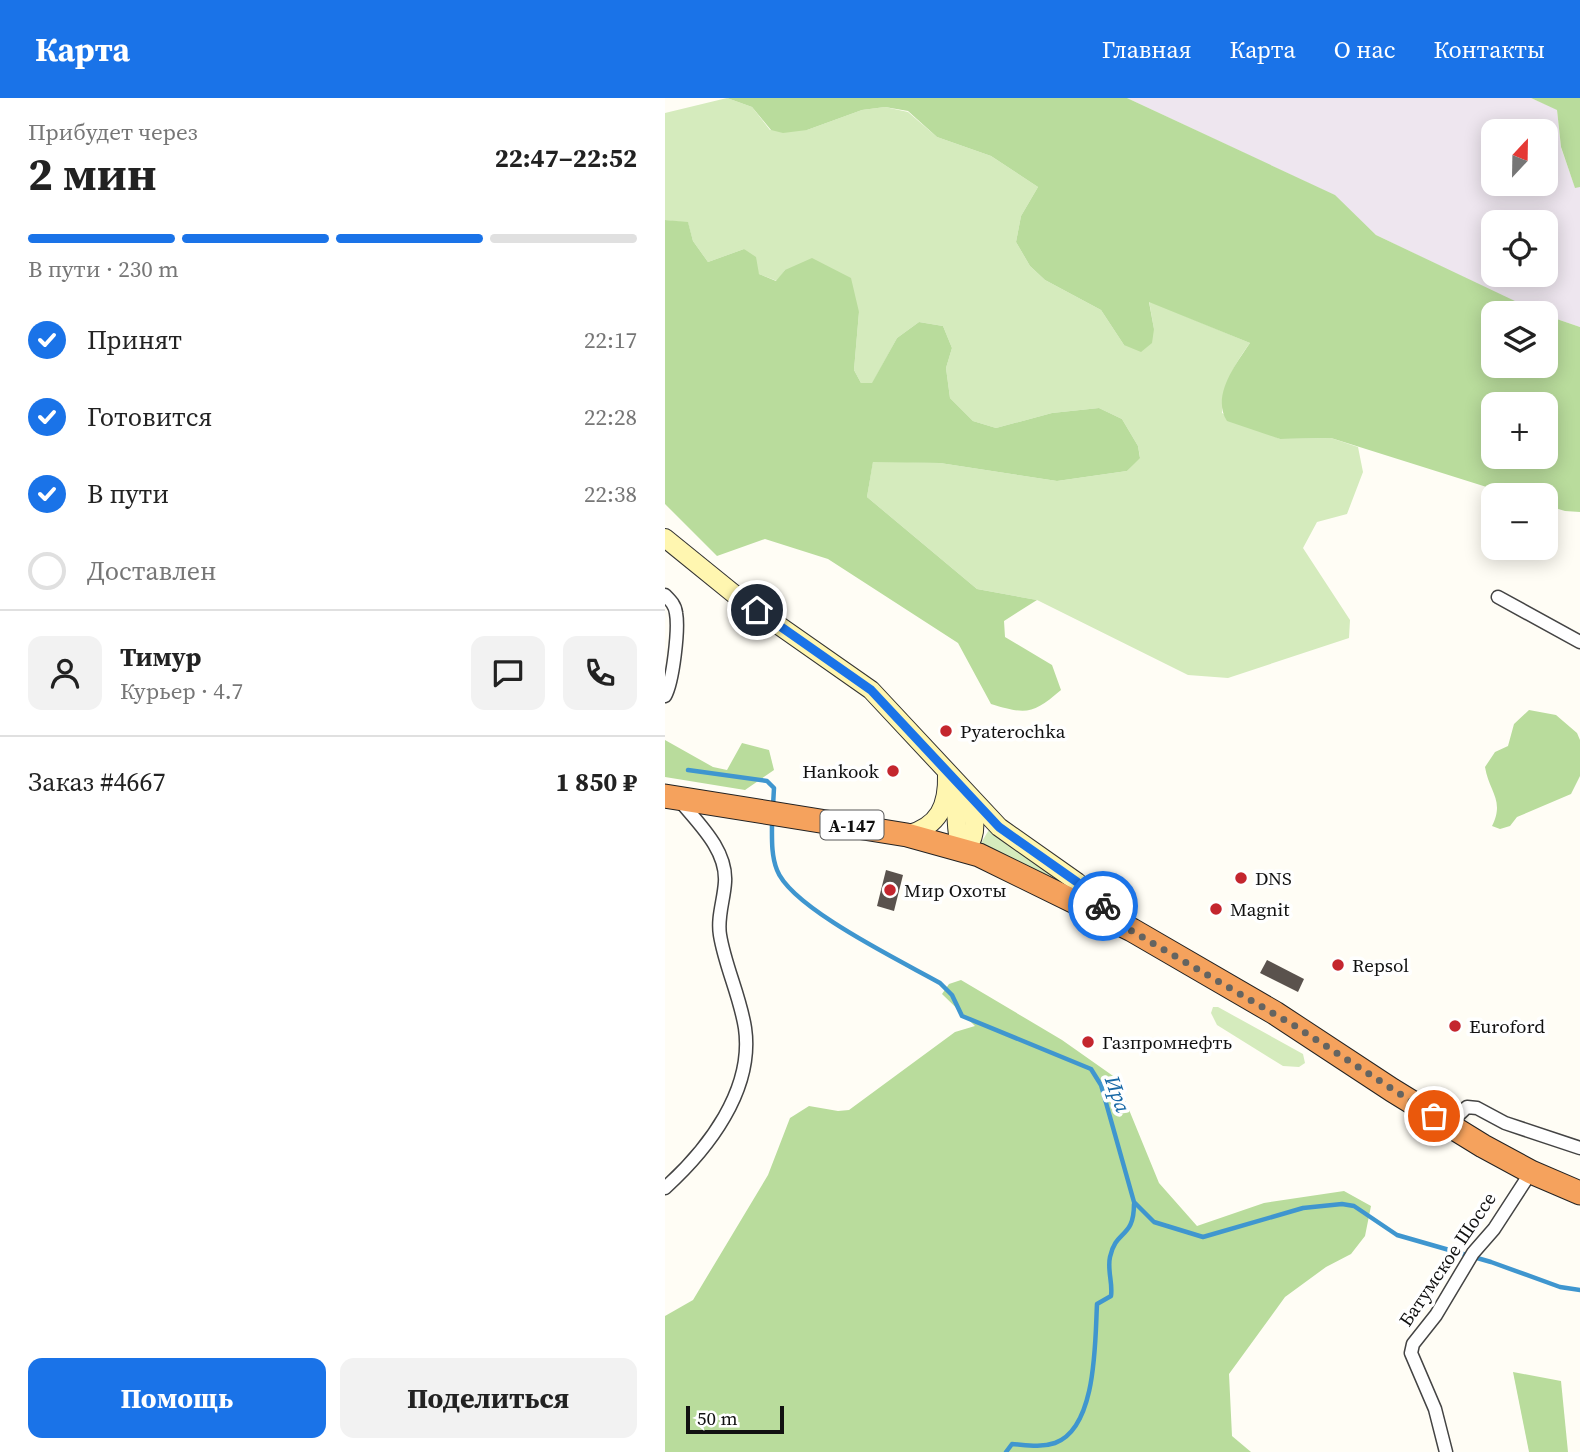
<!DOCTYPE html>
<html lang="ru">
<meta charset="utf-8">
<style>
:root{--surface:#fff;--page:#f2f2f2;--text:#222;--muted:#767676;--line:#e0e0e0;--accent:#1a73e8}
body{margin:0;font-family:"Source Serif 4",serif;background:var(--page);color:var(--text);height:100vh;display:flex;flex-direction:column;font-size:26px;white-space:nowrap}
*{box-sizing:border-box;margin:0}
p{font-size:23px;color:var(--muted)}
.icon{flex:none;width:38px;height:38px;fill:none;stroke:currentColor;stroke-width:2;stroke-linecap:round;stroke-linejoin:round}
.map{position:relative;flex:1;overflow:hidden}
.details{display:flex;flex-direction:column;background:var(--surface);width:665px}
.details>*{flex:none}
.needle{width:46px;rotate:22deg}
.tools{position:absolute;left:816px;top:21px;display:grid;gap:14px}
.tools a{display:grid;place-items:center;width:77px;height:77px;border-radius:14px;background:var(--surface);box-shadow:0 4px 18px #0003;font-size:35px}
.scale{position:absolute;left:21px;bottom:18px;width:98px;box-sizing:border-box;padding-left:7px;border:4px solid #111;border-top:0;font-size:19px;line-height:24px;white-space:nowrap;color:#111;-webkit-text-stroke:5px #fff;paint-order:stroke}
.pin{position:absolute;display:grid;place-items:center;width:60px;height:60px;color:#fff;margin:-30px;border:4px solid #fff;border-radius:50%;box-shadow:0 2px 7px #0007}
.courier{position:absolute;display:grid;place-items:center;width:70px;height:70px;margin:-35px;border:5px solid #1a73e8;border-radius:50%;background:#fff;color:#222;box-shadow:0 2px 9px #0007}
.overview em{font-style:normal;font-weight:700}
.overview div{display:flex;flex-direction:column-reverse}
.overview{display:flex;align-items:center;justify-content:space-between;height:119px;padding:0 28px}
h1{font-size:46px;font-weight:700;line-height:52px}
.bar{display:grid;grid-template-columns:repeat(4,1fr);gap:10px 7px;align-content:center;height:84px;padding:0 28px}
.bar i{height:9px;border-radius:5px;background:var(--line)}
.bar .selected{background:var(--accent)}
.bar p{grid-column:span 4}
.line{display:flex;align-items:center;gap:18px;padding:0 28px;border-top:2px solid var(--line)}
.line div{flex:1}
.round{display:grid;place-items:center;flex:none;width:74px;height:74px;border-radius:14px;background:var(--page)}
ol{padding:0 28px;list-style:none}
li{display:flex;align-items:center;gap:21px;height:77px}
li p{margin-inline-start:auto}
li .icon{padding:7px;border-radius:50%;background:var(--accent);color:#fff;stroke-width:4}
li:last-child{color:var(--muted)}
li i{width:38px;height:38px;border:4px solid var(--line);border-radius:50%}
.cta{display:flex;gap:14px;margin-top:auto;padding:14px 28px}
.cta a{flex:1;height:80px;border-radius:14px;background:var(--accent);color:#fff;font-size:28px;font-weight:700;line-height:80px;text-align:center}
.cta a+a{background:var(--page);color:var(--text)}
header{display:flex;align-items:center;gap:42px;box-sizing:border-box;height:98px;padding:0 35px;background:var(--accent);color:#fff}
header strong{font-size:33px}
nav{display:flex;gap:38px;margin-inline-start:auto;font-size:24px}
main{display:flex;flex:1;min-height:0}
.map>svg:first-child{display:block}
</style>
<header>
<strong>Карта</strong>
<nav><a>Главная</a><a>Карта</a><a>О нас</a><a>Контакты</a></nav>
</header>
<main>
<section class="details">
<div class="overview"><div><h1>2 мин</h1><p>Прибудет через</p></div><em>22:47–22:52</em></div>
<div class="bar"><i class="selected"></i><i class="selected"></i><i class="selected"></i><i></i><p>В пути · 230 m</p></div>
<ol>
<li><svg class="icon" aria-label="check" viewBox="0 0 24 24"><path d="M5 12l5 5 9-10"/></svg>Принят<p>22:17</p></li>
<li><svg class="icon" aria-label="check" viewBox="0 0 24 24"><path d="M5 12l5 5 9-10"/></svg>Готовится<p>22:28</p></li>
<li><svg class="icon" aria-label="check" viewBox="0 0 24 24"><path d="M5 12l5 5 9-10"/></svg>В пути<p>22:38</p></li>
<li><i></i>Доставлен</li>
</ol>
<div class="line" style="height:126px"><a class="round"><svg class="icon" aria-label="person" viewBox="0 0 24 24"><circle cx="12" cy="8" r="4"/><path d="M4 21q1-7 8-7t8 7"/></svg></a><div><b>Тимур</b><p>Курьер · 4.7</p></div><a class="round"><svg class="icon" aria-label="chat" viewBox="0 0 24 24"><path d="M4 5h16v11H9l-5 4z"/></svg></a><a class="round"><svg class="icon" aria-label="phone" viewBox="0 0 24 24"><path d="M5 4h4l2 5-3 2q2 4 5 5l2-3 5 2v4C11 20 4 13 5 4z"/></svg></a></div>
<div class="line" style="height:91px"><div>Заказ #4667</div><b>1 850 ₽</b></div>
<div class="cta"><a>Помощь</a><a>Поделиться</a></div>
</section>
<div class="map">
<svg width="915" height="1354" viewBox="0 0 915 1354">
<rect width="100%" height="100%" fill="#fffdf5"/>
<path fill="#eee6ef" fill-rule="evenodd" d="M 462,0 L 866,0 L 892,11 L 896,50 L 910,89 L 915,89 L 915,229 L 868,213 L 711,137 L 669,97 ZM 828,33 L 880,33 L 880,86 L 828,86 ZM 828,124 L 880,124 L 880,177 L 828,177 Z"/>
<g fill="#d5ebbd">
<path d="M 62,0 L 87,9 L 105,32 L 142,32 L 197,12 L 220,9 L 243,14 L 272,39 L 326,58 L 373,89 L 356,118 L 351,144 L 365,168 L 380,182 L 436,212 L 459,247 L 489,231 L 484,203 L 585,245 C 568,268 559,286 557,315 L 615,341 L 666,340 L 693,349 L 698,374 L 682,416 L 652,424 L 638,450 L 685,522 L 684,540 L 563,580 L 523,577 L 372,502 L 312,491 L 202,399 L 208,363 L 275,365 L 392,383 L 462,373 L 475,359 L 473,348 L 457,321 L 434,310 L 387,315 L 331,330 L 308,323 L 285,300 L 281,270 L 287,250 L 278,228 L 254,224 L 232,240 L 207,286 L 196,285 L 189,272 L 194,214 L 120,172 L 112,183 L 94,176 L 79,151 L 43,164 L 28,143 L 23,125 L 0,122 L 0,15 Z"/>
<path d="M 325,730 L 392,777 L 392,781 L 317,748 L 316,745 Z"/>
<path d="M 548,909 L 553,909 L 638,956 L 640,965 L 634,969 L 618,968 L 552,927 L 546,915 Z"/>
</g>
<g fill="#b9dc9c" fill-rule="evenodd">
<path d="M 62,0 L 462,0 L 670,97 L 711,137 L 875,215 L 828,215 L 828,268 L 880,268 L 880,217 L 915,229 L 915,414 L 900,413 L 880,407 L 880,397 L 847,397 L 666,340 L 615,341 L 562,323 C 546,298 571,266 585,245 L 484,204 L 489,231 L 487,245 L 476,254 L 459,247 L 436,212 L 380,182 L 365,168 L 351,144 L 356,118 L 373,89 L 326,58 L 272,39 L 243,13 L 220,9 L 197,12 L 142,32 L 118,35 L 106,32 L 87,9 ZM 880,306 L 880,359 L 828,359 L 828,306 Z"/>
<path d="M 866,0 L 915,0 L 915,89 L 910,90 L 896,49 L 892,12 Z"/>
<path d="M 0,122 L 23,124 L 28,143 L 43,164 L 79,151 L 91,159 L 94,176 L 111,183 L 120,172 L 147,160 L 186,180 L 194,214 L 189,272 L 196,285 L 207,285 L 232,240 L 254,224 L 278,228 L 287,250 L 281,270 L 285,300 L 308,323 L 331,330 L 387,315 L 434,310 L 457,321 L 473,348 L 475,360 L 462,373 L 392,383 L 275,365 L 208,364 L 202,399 L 312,491 L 372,502 L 339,523 L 340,539 L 387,567 L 396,592 C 368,616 362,617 326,606 L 293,545 L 163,461 L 100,441 L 52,458 L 0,406 Z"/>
<path d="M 864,612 L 891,617 L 912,635 L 915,642 L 915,678 L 906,696 L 852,719 L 845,728 L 835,731 L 827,728 C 840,702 824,694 820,669 L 830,654 L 843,648 L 849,626 Z"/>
<path d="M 0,642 L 48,669 L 62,672 L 77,645 L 104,652 L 109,672 L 80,692 L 0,679 Z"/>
<path d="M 296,882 L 397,942 L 451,980 L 494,1085 L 532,1128 L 599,1105 L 679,1093 L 706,1108 L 700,1138 L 686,1156 L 661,1169 L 620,1199 L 564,1276 L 567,1338 L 586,1354 L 0,1354 L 0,1218 L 28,1202 L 103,1077 L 125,1020 L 144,1008 L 173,1013 L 184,1012 L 290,934 L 310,928 L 277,896 L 284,886 Z"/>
<path d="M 848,1274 L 896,1283 L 903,1354 L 864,1354 Z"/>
</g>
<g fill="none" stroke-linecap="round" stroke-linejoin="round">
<g stroke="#3f96cf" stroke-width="4.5">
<path d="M 23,672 L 102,683 L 109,690 L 108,708"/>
<path d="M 107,724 C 107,740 106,757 112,772 C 126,810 238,864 275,885 L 287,897 L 297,918 L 426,971 L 436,987 L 469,1104 L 489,1124 L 538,1139 L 638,1110 L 677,1106 L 689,1108 L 732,1137 L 826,1164 L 895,1189 L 915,1192"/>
<path d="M 341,1354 L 347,1346 C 361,1347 375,1350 390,1345 C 432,1330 430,1243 432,1206 L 446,1198 C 448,1185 442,1172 445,1159 C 451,1131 469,1141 469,1106"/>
</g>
</g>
<g fill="#5a524d">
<path d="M 221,772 L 238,777 L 229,813 L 212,808 Z"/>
<path d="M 602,862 L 639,881 L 633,894 L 595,875 Z"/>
</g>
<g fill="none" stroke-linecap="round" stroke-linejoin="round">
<defs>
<g id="street">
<path d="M 0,497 C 6,503 10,507 11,515 C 14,531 8,584 0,598"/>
<path d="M 833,499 L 915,544"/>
<path d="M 783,1027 L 802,1009 L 812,1010 L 840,1025 L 915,1050"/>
<path d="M 0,1090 C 43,1051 89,992 80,930 C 75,898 60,868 55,837 C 52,819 59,802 60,784 C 62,752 34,726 15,703"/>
<path d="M 781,1354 L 770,1311 L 746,1255 L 748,1246 L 771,1217 L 808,1155 L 829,1131 L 866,1074"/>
</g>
<g id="secondary">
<path d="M 0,440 L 69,496 L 206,592 L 334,729 L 412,784 L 448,817"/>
<path d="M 287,689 C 294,709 289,730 296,751"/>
<path d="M 300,701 C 312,719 313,735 301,752"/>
<path d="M 242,737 C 274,728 283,708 282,676"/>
</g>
<path id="highway" d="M 0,698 L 242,737 L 314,757 L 467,832 L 610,915 L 727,992 L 818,1048 L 866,1074 L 915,1095"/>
</defs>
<use href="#street" stroke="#444" stroke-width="15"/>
<use href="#secondary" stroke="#333" stroke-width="20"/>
<use href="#highway" stroke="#222" stroke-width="25"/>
<use href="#street" stroke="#fff" stroke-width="12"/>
<use href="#secondary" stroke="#fff6b0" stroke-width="18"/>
<use href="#highway" stroke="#f5a25d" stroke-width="23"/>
</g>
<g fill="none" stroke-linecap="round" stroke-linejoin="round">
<path stroke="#646461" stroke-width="7" stroke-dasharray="0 12.6" d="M 438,808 L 460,829 L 630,928 L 769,1018"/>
<path stroke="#1a73e8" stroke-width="9" d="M 92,512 L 206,592 L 334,729 L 412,784 L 438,808"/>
</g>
<g fill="#c4262e" stroke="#fff" stroke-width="2.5">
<circle cx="281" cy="633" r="7"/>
<circle cx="228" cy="673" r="7"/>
<circle cx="576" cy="780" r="7"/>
<circle cx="225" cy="792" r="7"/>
<circle cx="551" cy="811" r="7"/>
<circle cx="673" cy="867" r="7"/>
<circle cx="790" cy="928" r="7"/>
<circle cx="423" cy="944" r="7"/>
</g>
<g text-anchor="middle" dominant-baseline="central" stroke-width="7" stroke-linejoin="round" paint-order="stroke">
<rect fill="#fff" stroke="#585858" stroke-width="2" x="155.5" y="712.5" width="63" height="29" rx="5"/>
<g font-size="18" font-weight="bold" fill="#111">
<text x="187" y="727">А-147</text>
</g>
<g font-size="19" fill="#111" stroke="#fff" text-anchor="start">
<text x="295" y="633">Pyaterochka</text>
<text x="214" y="673" text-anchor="end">Hankook</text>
<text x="590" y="780">DNS</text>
<text x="239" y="792">Мир Охоты</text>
<text x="565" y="811">Magnit</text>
<text x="687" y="867">Repsol</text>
<text x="804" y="928">Euroford</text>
<text x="437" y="944">Газпромнефть</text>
</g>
<g font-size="19" fill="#111" stroke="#fff">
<text transform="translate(782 1161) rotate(-56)">Батумское Шоссе</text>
</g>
<g font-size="21" font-style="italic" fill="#1768a6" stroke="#fff">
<text transform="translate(453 996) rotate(70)">Ира</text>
</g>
</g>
</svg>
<div class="tools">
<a><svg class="needle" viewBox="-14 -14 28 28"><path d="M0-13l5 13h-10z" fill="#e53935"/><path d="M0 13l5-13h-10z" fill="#767676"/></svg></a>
<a><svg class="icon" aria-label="locate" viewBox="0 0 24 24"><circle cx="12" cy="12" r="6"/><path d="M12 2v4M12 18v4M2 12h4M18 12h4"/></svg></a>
<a><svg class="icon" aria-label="layers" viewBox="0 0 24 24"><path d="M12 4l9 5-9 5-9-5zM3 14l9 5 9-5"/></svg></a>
<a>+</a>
<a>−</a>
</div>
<div class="scale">50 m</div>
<div class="pin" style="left:769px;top:1018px;background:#ea580c"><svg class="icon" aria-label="bag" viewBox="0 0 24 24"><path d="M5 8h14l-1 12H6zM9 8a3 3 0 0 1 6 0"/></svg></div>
<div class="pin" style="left:92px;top:512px;background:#1f2937"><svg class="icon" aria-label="home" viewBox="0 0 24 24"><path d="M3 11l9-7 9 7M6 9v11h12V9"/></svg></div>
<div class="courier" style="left:438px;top:808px"><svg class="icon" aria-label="bike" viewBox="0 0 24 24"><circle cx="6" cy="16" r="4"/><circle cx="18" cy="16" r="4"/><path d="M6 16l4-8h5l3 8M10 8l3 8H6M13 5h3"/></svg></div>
</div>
</main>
